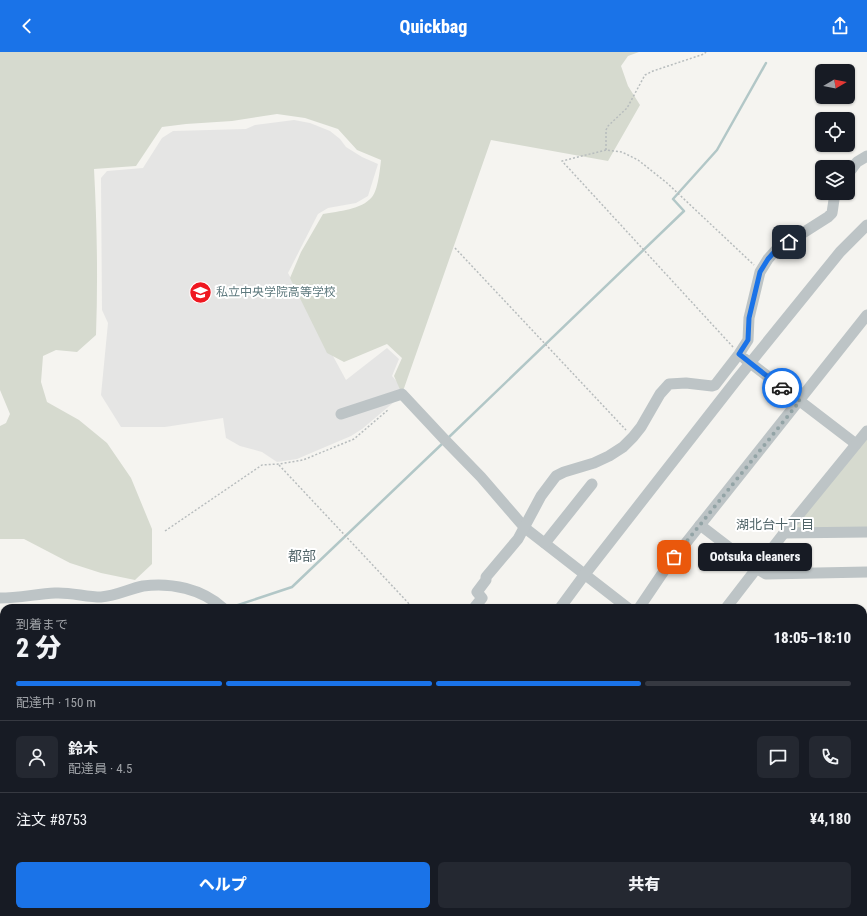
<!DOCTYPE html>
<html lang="ja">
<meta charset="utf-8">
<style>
:root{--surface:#171b24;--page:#242831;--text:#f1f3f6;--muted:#9ea1a6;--line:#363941;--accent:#1a73e8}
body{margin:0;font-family:"Roboto Condensed","Noto Sans JP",sans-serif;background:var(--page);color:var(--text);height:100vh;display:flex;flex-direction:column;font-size:15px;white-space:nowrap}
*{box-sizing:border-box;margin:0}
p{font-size:13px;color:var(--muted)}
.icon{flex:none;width:22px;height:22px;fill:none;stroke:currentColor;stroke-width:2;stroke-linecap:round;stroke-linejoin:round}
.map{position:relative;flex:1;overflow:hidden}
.drawer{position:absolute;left:0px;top:552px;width:867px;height:312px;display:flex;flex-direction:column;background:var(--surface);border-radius:12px 12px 0 0;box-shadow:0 1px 3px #0004}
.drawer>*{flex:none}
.needle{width:26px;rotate:80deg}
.controls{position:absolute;left:815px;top:12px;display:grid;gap:8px}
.controls a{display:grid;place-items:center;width:40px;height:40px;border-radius:6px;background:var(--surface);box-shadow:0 1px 3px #0004;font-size:20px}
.pin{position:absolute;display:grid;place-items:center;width:34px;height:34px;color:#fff;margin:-17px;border-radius:8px;box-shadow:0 2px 6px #0006}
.courier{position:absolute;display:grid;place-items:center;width:40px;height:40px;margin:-20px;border:3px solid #1a73e8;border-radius:50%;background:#fff;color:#222;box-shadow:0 1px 5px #0007}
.bubble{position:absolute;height:28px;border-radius:6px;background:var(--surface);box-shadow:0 1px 3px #0004;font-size:13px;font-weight:800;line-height:28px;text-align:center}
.overview em{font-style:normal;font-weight:800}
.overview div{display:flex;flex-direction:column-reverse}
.overview{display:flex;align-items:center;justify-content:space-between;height:68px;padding:0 16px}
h1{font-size:26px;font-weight:800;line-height:30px}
.bar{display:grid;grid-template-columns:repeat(4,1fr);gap:6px 4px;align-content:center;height:48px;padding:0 16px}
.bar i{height:5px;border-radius:3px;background:var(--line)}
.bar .selected{background:var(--accent)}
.bar p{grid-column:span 4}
.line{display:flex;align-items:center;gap:10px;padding:0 16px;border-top:1px solid var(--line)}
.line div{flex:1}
.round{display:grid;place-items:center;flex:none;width:42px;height:42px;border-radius:6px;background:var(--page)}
.button{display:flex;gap:8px;margin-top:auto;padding:8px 16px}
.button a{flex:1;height:46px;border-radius:6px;background:var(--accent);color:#fff;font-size:16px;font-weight:800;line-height:46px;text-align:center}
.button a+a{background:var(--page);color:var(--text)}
header{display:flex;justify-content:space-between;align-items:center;height:52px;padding:0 16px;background:var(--accent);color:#fff;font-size:18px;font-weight:800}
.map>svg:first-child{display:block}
</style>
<header><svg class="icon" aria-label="back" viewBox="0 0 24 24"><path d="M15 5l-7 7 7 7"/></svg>Quickbag<svg class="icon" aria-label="share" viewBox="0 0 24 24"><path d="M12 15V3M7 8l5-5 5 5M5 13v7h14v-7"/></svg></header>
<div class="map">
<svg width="867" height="864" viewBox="0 0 867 864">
<rect width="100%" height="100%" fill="#f5f4f0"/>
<path fill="#e5e5e4" d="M 294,68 L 310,71 L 330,79 L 340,87 L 346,95 L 362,105 L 378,112 L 368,144 L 356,151 L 328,156 L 318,162 L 288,221 L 346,328 L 387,296 L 399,307 L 392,324 L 406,340 L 362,377 L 351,384 L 297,407 L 277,410 L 262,400 L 240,394 L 226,386 L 223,366 L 165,375 L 121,375 L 101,343 L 108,271 L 102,258 L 101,126 L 107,119 L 143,116 L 162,86 L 173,79 L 246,77 L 255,73 Z"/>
<g fill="#d6dacf">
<path d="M 0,0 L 639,0 L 628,4 L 621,14 L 628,34 L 640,53 L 608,109 L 491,88 L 402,342 L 394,324 L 402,306 L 387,292 L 344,310 L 327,301 L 290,226 L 301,200 L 323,162 C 339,159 361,158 372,145 C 378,138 380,117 381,108 L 357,98 L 338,77 L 305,66 L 277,62 L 232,69 L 186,72 L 162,75 L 136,114 L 94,117 C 97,172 98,227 96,283 L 77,300 L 56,298 L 43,304 L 41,330 L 47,350 L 79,368 L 107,391 L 131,426 L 152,477 L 152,512 L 135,528 L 101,521 L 70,511 L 24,487 L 0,487 L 0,374 L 6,371 L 10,362 L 0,338 Z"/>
<path d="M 867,386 L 867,480 L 784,481 Z"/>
<rect x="863" y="807" width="4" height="51"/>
</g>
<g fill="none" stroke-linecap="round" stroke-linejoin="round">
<g stroke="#b2c7c7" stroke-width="2.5">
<path d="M 448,386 L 684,159 L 673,147 L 717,98 L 766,11"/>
<path d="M 229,556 L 292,535 L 443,391"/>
<path d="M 0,620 L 4,619"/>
</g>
</g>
<g fill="#a6b3b5" stroke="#d6d5d3">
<path d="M 318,860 L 331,860 L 332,864 L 318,864 Z"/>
<path d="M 400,860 L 416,860 L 418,864 L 402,864 Z"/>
<path d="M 457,860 L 473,860 L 474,863 L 471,864 L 459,864 Z"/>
<rect x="508" y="860" width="11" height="4"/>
</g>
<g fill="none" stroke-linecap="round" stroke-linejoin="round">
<g stroke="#b7bcbd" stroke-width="1.5" stroke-dasharray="2 2" stroke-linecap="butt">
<path d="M 606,98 L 606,78 L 608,74 L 627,56 L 645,23 L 653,19 L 704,2 L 706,0"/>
<path d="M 455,196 L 626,378"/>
<path d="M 733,295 L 562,109 L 606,98 L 622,100 L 638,108 L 667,131 L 754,213"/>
<path d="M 279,413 L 413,556"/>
<path d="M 165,479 L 262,413 L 279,412 L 303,408 L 354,387 L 389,357"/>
</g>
<g stroke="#bdc4c6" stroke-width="11">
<path d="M 848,122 L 857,110 L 867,104"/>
<path d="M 745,307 L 856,392"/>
<path d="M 341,362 L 402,342 L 445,388 L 481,425 L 525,476 L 628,556"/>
<path d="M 700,473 L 756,516 L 766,522 L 867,520"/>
<path d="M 784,481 L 867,480"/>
<path d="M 545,491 L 592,432"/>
<path d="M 0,546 C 18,546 37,542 55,541 C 70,540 86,545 101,545 C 116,544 129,537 143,534 C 171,530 202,537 223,556"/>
<path d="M 474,556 L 482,546 L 477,540 L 486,528 L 486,525 L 518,487 L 541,444 L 556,424 L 564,420 L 594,411 L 609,404 L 623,395 L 633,385 L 641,375 L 660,342 L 669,332 L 686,331 L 712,334 L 715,333 L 739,302 L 748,288 L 749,266 L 760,220 L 768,207 L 776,198 L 828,165 L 832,161 L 835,141"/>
<path d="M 560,556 L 585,522 L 738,326 L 840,200 L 867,173"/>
<path d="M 639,556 L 666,516 L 867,263"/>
<path d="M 726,556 L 784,481 L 867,379"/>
<path d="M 863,595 L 867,595"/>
<path d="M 863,658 L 867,658"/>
<path d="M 863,719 L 867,719"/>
<path d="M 863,767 L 867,767"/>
<path d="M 0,786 L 4,786"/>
<path d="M 863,858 L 867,858"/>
<path d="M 156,860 L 161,864"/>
<path d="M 481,860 L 483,864"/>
<path d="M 625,860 L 649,860"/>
<path d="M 689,860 L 689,864"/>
<path d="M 753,860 L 753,864"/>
<path d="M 816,860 L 816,864"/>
<path d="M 18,864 L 21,860"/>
<path d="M 223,864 L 233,860"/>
<path d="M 352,864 L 354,860"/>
<path d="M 554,864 L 555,860"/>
</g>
</g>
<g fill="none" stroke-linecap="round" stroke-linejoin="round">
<path stroke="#93a4a6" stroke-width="4" stroke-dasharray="0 7.2" d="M 674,505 L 800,349 L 782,336"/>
<path stroke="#1a73e8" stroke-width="5" d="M 782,336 L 739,302 L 748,288 L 749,266 L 760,220 L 768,207 L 776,198 L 789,190"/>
</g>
<defs>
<symbol id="school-disc" viewBox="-11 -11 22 22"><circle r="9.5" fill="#ef1720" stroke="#fff"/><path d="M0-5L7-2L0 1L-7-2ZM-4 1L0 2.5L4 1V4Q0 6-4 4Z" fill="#fff"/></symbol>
</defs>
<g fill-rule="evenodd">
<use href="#school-disc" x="188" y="228" width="25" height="25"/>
</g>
<g text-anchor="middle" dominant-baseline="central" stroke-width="4" stroke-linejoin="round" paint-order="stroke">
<g font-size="12" fill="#5e797e" stroke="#fff" text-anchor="start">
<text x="216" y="240">私立中央学院高等学校</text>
</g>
<g font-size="13" fill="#506468" stroke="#fff">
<text x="775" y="472">湖北台十丁目</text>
</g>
<g font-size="14" fill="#506468" stroke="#fff">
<text x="302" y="504">都部</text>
</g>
</g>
</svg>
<div class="controls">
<a><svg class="needle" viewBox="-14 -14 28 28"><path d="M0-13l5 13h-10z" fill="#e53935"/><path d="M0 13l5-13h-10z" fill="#9ea1a6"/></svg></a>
<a><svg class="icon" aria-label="locate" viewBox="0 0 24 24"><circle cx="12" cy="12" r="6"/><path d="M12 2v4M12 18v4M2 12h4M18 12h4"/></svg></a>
<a><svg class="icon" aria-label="layers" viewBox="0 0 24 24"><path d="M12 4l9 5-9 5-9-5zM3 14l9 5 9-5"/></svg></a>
</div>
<div class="pin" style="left:674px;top:505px;background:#ea580c"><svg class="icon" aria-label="bag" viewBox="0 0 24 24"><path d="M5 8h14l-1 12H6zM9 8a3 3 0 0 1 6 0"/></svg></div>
<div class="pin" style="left:789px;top:190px;background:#1f2937"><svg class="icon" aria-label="home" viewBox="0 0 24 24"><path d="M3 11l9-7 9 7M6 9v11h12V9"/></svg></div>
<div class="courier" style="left:782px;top:336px"><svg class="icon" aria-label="car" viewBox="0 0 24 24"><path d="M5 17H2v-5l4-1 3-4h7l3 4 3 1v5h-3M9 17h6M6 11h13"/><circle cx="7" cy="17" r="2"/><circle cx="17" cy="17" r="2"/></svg></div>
<div class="bubble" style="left:698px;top:491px;width:114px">Ootsuka cleaners</div>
<section class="drawer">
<div class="overview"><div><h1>2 分</h1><p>到着まで</p></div><em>18:05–18:10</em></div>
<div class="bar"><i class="selected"></i><i class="selected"></i><i class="selected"></i><i></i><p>配達中 · 150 m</p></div>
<div class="line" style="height:72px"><a class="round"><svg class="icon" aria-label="person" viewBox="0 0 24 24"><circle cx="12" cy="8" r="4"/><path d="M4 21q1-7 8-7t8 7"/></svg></a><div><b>鈴木</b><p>配達員 · 4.5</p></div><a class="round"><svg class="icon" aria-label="chat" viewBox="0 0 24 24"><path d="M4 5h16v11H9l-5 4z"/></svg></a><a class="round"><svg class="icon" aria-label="phone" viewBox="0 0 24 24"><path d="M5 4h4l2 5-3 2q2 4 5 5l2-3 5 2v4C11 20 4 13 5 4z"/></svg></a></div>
<div class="line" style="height:52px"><div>注文 #8753</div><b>¥4,180</b></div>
<div class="button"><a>ヘルプ</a><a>共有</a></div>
</section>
</div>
